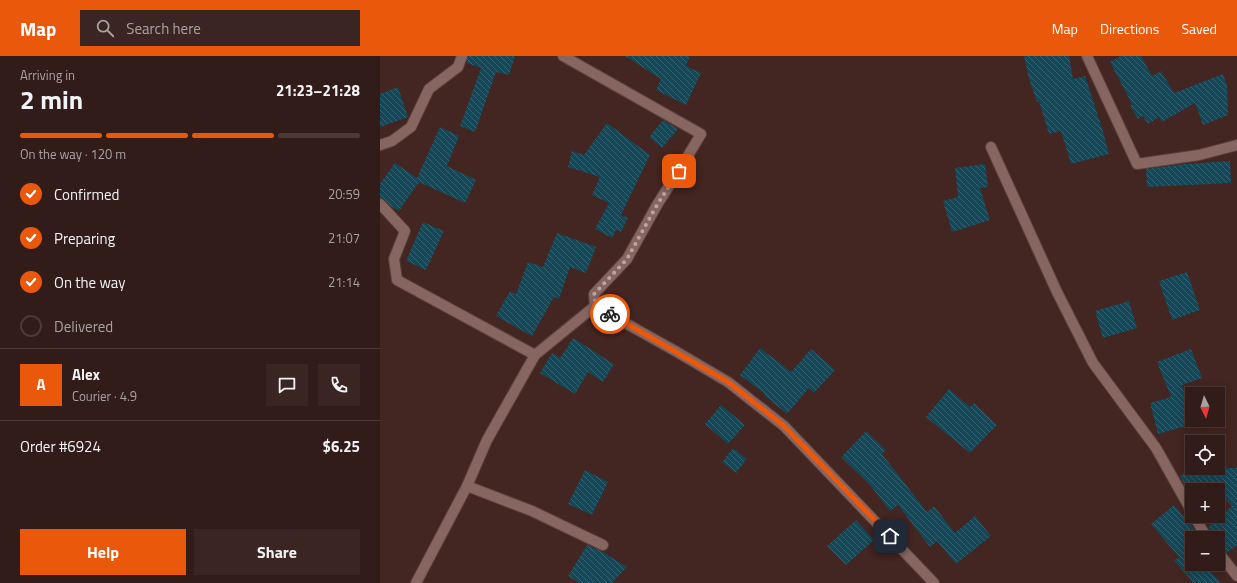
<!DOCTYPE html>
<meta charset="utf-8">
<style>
:root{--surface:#321c19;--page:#3a2522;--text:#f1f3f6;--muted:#a8a1a2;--line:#4d3a38;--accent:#ea580c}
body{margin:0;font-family:"Titillium Web",sans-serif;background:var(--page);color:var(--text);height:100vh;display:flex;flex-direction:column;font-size:15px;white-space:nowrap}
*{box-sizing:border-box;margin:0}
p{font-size:13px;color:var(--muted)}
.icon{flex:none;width:22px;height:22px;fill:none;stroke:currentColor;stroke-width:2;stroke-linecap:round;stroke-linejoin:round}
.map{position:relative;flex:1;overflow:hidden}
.side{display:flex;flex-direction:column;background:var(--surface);width:380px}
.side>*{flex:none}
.needle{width:26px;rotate:175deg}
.tools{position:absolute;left:805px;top:331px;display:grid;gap:8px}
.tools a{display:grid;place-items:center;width:40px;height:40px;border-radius:0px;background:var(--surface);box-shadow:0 2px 10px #0003,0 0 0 1px var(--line);font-size:20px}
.pin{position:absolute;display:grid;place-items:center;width:34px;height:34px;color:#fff;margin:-17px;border-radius:8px;box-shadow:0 2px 6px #0006}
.courier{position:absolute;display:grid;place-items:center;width:40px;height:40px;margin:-20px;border:3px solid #ea580c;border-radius:50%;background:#fff;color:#222;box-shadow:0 1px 5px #0007}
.head em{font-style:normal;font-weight:700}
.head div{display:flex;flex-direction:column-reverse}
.head{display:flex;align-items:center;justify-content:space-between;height:68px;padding:0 20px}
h1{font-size:26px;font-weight:700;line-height:30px}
.bar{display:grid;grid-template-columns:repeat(4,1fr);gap:6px 4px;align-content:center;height:48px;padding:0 20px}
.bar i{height:5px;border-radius:3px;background:var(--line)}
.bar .selected{background:var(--accent)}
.bar p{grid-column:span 4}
.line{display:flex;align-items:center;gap:10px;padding:0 20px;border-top:1px solid var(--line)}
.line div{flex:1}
.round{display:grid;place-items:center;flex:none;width:42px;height:42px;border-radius:0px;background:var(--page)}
ol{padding:0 20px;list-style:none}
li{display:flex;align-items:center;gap:12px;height:44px}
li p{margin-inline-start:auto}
li .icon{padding:4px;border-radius:50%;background:var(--accent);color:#fff;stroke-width:4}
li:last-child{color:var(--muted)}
li i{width:22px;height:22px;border:2px solid var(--line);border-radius:50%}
.button{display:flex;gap:8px;margin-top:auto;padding:8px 20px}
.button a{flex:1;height:46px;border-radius:0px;background:var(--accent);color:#fff;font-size:16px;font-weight:700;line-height:46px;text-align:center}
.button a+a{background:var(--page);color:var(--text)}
header{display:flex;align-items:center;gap:24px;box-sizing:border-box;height:56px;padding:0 20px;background:var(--accent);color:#fff}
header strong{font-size:19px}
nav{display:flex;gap:22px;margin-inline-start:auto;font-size:14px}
.search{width:280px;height:36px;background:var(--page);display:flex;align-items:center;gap:10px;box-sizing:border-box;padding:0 14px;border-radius:0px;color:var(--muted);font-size:15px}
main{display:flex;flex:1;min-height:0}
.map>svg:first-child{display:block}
</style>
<header>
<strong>Map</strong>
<div class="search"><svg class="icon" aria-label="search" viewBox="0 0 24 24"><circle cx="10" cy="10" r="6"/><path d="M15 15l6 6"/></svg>Search here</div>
<nav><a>Map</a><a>Directions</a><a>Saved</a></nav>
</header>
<main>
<section class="side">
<div class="head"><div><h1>2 min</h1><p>Arriving in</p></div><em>21:23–21:28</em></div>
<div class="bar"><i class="selected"></i><i class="selected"></i><i class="selected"></i><i></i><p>On the way · 120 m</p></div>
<ol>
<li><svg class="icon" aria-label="check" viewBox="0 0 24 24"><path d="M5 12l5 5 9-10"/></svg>Confirmed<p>20:59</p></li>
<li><svg class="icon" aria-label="check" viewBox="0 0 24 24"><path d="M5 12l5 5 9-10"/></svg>Preparing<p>21:07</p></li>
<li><svg class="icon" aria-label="check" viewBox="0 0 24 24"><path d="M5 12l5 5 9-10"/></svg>On the way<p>21:14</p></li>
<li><i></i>Delivered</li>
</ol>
<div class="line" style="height:72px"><b class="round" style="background:var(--accent);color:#fff">A</b><div><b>Alex</b><p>Courier · 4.9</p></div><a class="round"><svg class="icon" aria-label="chat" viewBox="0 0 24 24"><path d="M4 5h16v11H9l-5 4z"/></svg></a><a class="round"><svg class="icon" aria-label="phone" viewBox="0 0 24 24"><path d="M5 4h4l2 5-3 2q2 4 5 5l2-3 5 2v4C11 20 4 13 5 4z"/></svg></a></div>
<div class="line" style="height:52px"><div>Order #6924</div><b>$6.25</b></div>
<div class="button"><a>Help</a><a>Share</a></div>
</section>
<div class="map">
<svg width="857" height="527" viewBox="0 0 857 527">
<defs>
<pattern id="building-back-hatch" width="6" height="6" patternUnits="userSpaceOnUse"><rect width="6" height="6" fill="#144757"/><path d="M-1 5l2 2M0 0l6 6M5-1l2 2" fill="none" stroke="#37626f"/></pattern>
</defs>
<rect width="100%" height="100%" fill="#432521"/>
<g fill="url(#building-back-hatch)">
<path d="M 88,0 L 135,0 L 129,19 L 116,16 L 95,76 L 80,70 L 101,12 L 86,7 Z"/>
<path d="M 245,0 L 310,0 L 306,10 L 321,17 L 306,49 L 276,34 L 281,23 Z"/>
<path d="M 644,0 L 689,0 L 693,23 L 705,20 L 723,75 L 729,98 L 691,108 L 681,75 L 669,78 L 659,45 L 657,46 L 649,23 Z"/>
<path d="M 741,0 L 761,0 L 772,20 L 781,15 L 794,37 L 843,18 L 847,29 L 848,59 L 823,69 L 815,47 L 782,66 L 779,61 L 768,68 L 763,60 L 758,63 L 750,50 L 752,48 L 730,6 Z"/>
<path d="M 18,31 L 28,61 L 0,71 L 0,38 Z"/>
<path d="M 283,64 L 298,73 L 282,92 L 269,81 Z"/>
<path d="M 227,67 L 270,99 L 241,159 L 248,162 L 241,176 L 236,174 L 232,182 L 215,173 L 229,147 L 212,139 L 220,121 L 188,111 L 192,95 L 204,99 Z"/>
<path d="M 60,71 L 79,80 L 67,110 L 96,124 L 85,147 L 39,126 L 19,155 L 9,149 L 4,143 L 0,142 L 0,128 L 15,107 L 37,122 Z"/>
<path d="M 850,105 L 851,127 L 767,131 L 766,113 L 805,108 Z"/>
<path d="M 605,108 L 608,131 L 600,132 L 610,164 L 572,176 L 563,145 L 578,141 L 575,112 Z"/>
<path d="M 43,166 L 64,175 L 46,214 L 26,205 Z"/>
<path d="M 177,177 L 216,191 L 206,217 L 190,211 L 179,243 L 174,241 L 152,280 L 116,260 L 130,235 L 136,238 L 148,206 L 163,211 Z"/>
<path d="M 807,216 L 820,254 L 792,264 L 779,225 Z"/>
<path d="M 749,245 L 757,272 L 723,282 L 715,255 Z"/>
<path d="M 193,282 L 234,308 L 223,326 L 208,316 L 195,338 L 160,317 L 172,297 L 180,302 Z"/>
<path d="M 380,292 L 411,316 L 431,293 L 455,314 L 434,337 L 429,332 L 407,358 L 384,339 L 385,338 L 360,319 Z"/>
<path d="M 811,293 L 822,322 L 802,329 L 813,368 L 778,378 L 770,347 L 791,341 L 777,306 Z"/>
<path d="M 569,333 L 590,351 L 594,347 L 617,369 L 590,397 L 546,361 Z"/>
<path d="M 341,349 L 365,369 L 348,388 L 325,368 Z"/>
<path d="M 486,375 L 506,394 L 502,398 L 547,456 L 554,450 L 575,477 L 595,460 L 611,480 L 576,508 L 557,485 L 550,491 L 518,449 L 510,455 L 490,429 L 461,401 Z"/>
<path d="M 353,392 L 367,403 L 356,417 L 342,406 Z"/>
<path d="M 816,412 L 857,412 L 857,489 L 847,497 L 843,492 L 838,490 L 838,482 L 833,482 L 828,471 L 852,450 L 832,429 L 821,434 L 812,434 L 812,438 L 810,439 L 800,420 Z"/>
<path d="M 205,414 L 228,426 L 212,459 L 188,448 Z"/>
<path d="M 794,449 L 815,474 L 819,482 L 812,482 L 812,508 L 834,508 L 828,513 L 841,527 L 814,527 L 794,505 L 799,501 L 771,468 Z"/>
<path d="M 476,464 L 494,484 L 466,509 L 447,490 Z"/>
<path d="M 207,489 L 221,495 L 247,511 L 232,527 L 199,527 L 188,520 Z"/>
</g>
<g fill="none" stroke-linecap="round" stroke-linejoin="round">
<defs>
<g id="minor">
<path d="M 183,0 L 321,78 L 306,103 L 277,149 L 247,203 L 214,238 L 215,250"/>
<path d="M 707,0 L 757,108 L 819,99 L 857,89"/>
<path d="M 0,89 L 12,85 L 31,71 L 49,33 L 78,11 L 82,0"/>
<path d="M 611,91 L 677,236 L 713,307 L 776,392 L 812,456"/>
<path d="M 0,148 L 25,175 L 14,203 L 17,224 L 155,299"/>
<path d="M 87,430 L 152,455 L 223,489"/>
<path d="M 814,460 L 827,482"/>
<path d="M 838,496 L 857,520"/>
<path d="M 36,527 L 87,430 L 107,384 L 155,299 L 215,250 L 297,296 L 348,326 L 404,370 L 554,527"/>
</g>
</defs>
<use href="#minor" stroke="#5d413d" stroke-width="12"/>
<use href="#minor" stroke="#876661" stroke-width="10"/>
</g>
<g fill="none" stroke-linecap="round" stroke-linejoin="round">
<path stroke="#bda5a2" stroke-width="4" stroke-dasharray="0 7.2" d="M 230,258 L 216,250 L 214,238 L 247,203 L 277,149 L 299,115"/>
<path stroke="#ea580c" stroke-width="5" d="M 230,258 L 348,326 L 404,370 L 510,480"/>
</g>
</svg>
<div class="tools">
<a><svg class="needle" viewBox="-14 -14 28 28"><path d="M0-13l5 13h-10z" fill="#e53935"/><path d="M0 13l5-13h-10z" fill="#a8a1a2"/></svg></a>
<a><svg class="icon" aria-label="locate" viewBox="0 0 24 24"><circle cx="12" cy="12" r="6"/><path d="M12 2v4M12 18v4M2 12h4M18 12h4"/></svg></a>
<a>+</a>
<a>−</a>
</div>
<div class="pin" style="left:299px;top:115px;background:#ea580c"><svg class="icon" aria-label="bag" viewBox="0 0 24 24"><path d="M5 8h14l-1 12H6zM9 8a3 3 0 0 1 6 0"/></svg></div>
<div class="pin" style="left:510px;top:480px;background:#1f2937"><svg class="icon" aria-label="home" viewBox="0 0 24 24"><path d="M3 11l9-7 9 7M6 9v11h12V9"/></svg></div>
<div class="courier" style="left:230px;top:258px"><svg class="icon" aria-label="bike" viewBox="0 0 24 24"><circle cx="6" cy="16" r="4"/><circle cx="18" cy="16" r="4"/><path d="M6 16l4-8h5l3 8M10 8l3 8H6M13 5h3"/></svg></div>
</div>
</main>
